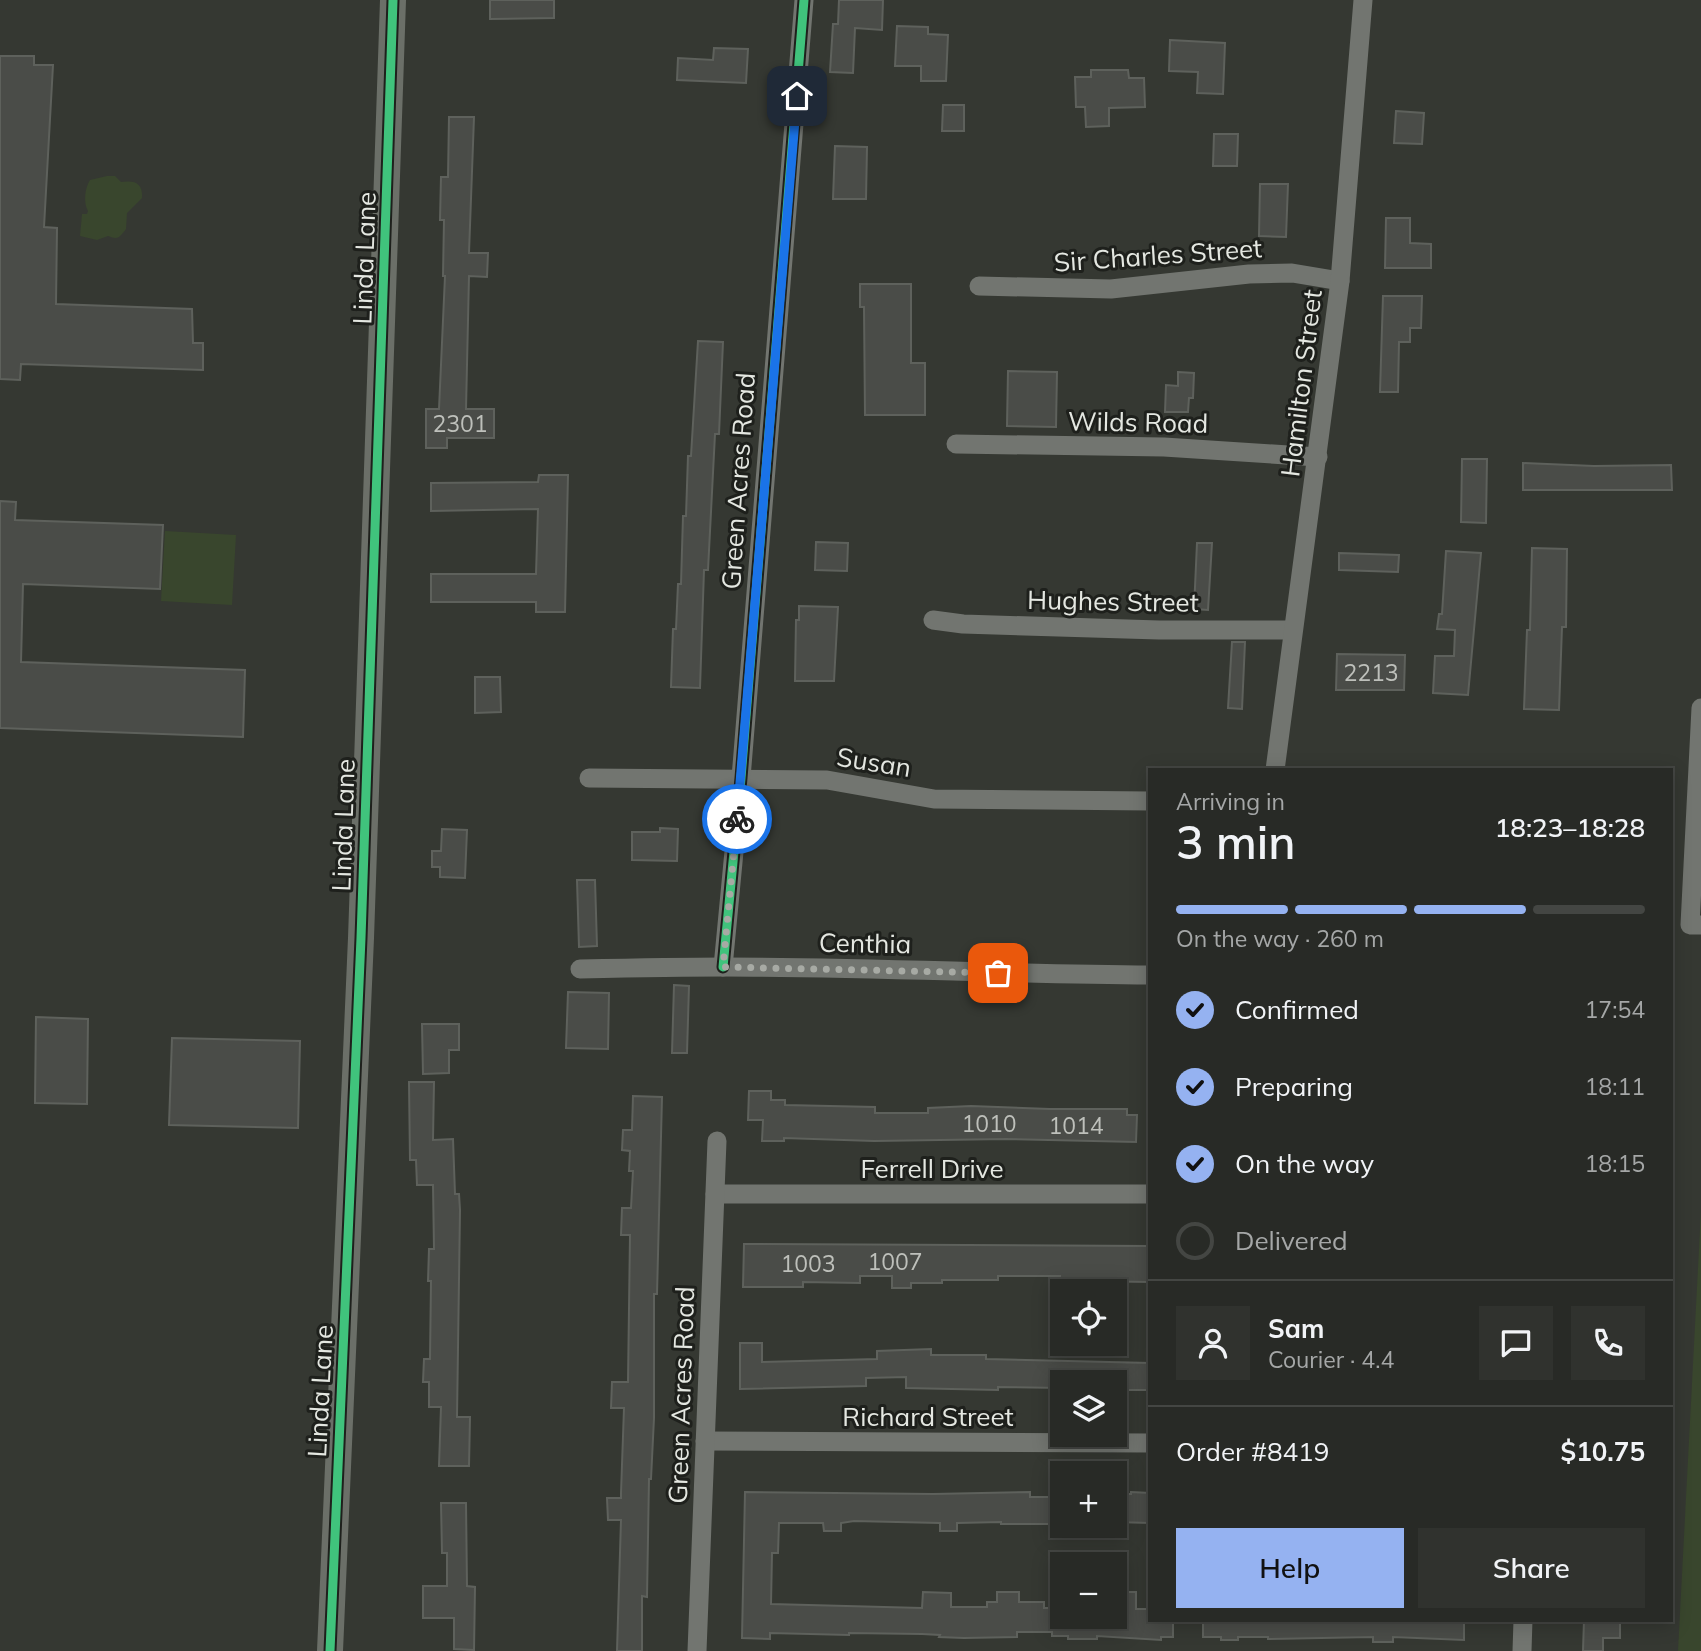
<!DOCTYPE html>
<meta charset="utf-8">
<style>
:root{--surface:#282a26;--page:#30322e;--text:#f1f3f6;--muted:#a5a7a7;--line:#444643;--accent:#95b2f1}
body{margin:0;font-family:Mulish,sans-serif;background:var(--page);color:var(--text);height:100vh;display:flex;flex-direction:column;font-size:26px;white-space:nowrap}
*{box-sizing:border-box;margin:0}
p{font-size:23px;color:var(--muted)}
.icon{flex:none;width:38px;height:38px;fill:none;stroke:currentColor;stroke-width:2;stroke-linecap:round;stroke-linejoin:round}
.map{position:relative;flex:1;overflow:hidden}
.side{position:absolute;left:1148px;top:768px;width:525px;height:854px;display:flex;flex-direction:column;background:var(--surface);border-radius:0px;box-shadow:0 4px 18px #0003,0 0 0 2px var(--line)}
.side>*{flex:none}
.buttons{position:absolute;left:1050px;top:1279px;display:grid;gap:14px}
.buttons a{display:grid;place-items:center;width:77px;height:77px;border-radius:0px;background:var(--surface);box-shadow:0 4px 18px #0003,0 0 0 2px var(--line);font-size:35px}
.pin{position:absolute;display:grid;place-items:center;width:60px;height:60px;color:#fff;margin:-30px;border-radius:14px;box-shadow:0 4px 10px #0006}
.courier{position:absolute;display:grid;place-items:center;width:70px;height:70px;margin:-35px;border:5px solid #1a73e8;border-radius:50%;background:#fff;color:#222;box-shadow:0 2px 9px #0007}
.headline em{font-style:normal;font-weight:600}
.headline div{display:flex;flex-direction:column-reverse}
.headline{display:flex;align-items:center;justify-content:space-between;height:119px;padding:0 28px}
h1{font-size:46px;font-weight:600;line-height:52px}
.bar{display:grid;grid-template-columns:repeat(4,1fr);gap:10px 7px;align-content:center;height:84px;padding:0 28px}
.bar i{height:9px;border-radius:5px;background:var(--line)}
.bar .active{background:var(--accent)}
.bar p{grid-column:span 4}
.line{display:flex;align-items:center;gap:18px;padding:0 28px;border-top:2px solid var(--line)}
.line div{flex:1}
.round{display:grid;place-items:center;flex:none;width:74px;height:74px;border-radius:0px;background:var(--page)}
ol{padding:0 28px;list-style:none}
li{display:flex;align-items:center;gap:21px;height:77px}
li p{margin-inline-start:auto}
li .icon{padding:7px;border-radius:50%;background:var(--accent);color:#111;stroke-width:4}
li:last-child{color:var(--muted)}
li i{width:38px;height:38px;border:4px solid var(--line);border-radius:50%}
.action{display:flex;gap:14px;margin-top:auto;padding:14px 28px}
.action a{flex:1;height:80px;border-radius:0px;background:var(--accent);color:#111;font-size:28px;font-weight:600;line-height:80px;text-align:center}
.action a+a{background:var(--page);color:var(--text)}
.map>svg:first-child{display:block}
</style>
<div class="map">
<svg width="1701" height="1651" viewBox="0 0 1701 1651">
<rect width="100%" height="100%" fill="#353832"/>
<g fill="#39462d">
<path d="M 107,176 L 115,176 L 121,182 C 135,180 143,183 142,198 L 127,213 L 126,229 C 119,238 118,240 108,236 L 97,240 L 80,236 L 82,214 L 87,214 L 88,211 C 83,202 85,188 90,180 Z"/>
<path d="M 165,531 L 236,535 L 232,605 L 161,601 Z"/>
<path d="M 1701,1211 L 1701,1651 L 1678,1651 Z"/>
</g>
<g fill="#4a4c48" stroke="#5e615c" stroke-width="2">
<path d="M 490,0 L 554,0 L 554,18 L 490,19 Z"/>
<path d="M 839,0 L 883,0 L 882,30 L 855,28 L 853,73 L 830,72 L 833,24 L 838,24 Z"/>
<path d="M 897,26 L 928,27 L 928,34 L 948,35 L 946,81 L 921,81 L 921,66 L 895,66 Z"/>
<path d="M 1170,40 L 1225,43 L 1223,94 L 1197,93 L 1198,72 L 1169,71 Z"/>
<path d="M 714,48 L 748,49 L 746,83 L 677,80 L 678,58 L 713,60 Z"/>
<path d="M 0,56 L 34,56 L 34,65 L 53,65 L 44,227 L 57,228 L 56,304 L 192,309 L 193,343 L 203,343 L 203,370 L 21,364 L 20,380 L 0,379 Z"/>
<path d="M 1091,70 L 1128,70 L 1129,78 L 1144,78 L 1145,107 L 1109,108 L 1109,126 L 1086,127 L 1085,107 L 1076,107 L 1075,77 L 1091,77 Z"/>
<path d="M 943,105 L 964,105 L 964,131 L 942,131 Z"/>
<path d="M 1396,111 L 1424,113 L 1422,144 L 1394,143 Z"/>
<path d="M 449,117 L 474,117 L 469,253 L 488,253 L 487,277 L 469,276 L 466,409 L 494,409 L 494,438 L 447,438 L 447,448 L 426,448 L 426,409 L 439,409 L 445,276 L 443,276 L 444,220 L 440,220 L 441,177 L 448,177 Z"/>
<path d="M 1214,134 L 1238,134 L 1237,166 L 1213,166 Z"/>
<path d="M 835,146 L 867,147 L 866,199 L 833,199 Z"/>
<path d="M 1260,184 L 1288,184 L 1286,237 L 1259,236 Z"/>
<path d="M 1386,218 L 1410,218 L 1410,243 L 1431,244 L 1431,268 L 1385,268 Z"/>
<path d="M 860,284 L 911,284 L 911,363 L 925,363 L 925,415 L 865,415 L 864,307 L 860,307 Z"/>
<path d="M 1383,296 L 1422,296 L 1421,328 L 1410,328 L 1410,342 L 1399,342 L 1398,392 L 1380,392 Z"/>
<path d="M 698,341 L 723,342 L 719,434 L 715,434 L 708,570 L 704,570 L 700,688 L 671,687 L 673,629 L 676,629 L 678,584 L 681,584 L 683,516 L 686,516 L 688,456 L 691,456 Z"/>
<path d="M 1008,371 L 1057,372 L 1056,427 L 1007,426 Z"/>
<path d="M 1178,372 L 1194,373 L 1193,398 L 1189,398 L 1188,412 L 1165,412 L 1166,385 L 1178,386 Z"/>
<path d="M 1462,459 L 1487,459 L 1486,523 L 1461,522 Z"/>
<path d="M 1523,463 L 1594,466 L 1671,465 L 1672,490 L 1523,490 Z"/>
<path d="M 539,475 L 568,475 L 565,612 L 536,612 L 536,602 L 431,602 L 431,574 L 536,574 L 538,509 L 431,511 L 431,483 L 538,482 Z"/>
<path d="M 0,501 L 16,502 L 15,520 L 163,525 L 160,589 L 23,584 L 21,662 L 245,670 L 243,737 L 0,728 Z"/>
<path d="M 816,542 L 848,543 L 847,571 L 815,570 Z"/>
<path d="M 1197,543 L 1212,543 L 1208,610 L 1194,609 Z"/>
<path d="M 1532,548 L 1567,549 L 1566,627 L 1562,627 L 1559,710 L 1524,709 L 1527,630 L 1530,630 Z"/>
<path d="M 1446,551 L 1481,553 L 1468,695 L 1433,693 L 1435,656 L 1454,656 L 1455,630 L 1437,629 L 1439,614 L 1442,614 Z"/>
<path d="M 1339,553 L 1399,555 L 1398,572 L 1339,570 Z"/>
<path d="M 799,606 L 838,607 L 834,681 L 795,681 L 796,620 L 799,620 Z"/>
<path d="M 1232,642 L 1245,642 L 1242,709 L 1228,708 Z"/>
<path d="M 1337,654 L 1405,655 L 1404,690 L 1336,690 Z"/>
<path d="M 475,677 L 500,677 L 501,712 L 475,713 Z"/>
<path d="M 660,828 L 678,829 L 677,861 L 632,860 L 632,832 L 660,832 Z"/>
<path d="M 442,829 L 467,830 L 465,878 L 440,877 L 440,867 L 432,867 L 432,851 L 441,851 Z"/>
<path d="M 577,880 L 595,880 L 597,946 L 579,947 Z"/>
<path d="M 674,985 L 689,986 L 687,1053 L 672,1053 Z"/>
<path d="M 568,992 L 609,993 L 608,1049 L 566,1048 Z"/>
<path d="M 36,1017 L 88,1019 L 87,1104 L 35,1103 Z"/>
<path d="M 422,1024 L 459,1024 L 459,1050 L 449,1050 L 449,1073 L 423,1074 Z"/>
<path d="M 172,1038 L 300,1041 L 298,1128 L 169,1125 Z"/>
<path d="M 409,1082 L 434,1082 L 433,1140 L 453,1139 L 455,1194 L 459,1194 L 460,1210 L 457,1417 L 470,1417 L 469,1466 L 439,1466 L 441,1407 L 429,1407 L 429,1382 L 423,1382 L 424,1359 L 430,1359 L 431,1281 L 428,1281 L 429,1249 L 434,1249 L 433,1185 L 417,1185 L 416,1160 L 410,1160 Z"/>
<path d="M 749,1091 L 771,1091 L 771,1100 L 785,1100 L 785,1105 L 875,1107 L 875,1113 L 928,1113 L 928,1108 L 971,1106 L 1050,1109 L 1127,1109 L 1127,1115 L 1137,1115 L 1136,1142 L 1006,1139 L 874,1141 L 784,1138 L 784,1141 L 762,1141 L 763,1120 L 748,1120 Z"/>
<path d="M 633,1096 L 662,1097 L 657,1294 L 654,1294 L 654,1418 L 651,1479 L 649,1479 L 647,1597 L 642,1596 L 642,1651 L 617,1651 L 621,1520 L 608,1520 L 607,1498 L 621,1498 L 621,1493 L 624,1408 L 611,1408 L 612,1382 L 628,1382 L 630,1235 L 621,1235 L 622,1208 L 631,1208 L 633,1171 L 629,1171 L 630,1151 L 622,1150 L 623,1130 L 632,1130 Z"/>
<path d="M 744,1244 L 1150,1246 L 1150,1282 L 1083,1281 L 1083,1285 L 1059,1284 L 1060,1276 L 998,1276 L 998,1280 L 942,1280 L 942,1283 L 911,1283 L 911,1288 L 892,1288 L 892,1276 L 860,1276 L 860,1283 L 803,1282 L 803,1287 L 743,1287 Z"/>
<path d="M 740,1343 L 762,1343 L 762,1362 L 877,1359 L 877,1351 L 931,1349 L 931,1355 L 986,1355 L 986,1359 L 1150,1363 L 1150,1390 L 1115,1390 L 1115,1382 L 1062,1382 L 1062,1388 L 998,1387 L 998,1390 L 906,1388 L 906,1377 L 866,1378 L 866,1386 L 740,1389 Z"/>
<path d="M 745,1492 L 933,1494 L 1030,1492 L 1030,1497 L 1052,1497 L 1052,1524 L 1001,1524 L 1001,1522 L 957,1523 L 957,1531 L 940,1531 L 940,1523 L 854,1521 L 841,1523 L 841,1531 L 824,1531 L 823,1523 L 779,1523 L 778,1553 L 772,1553 L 771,1604 L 922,1608 L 923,1592 L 951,1593 L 951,1607 L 987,1607 L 987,1602 L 997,1602 L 997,1592 L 1019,1592 L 1019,1602 L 1044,1602 L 1044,1608 L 1062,1608 L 1062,1617 L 1116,1617 L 1116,1592 L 1136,1592 L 1136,1609 L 1150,1609 L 1150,1620 L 1173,1620 L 1173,1637 L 1161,1637 L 1161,1640 L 1097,1636 L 1097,1639 L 1068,1639 L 1068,1636 L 1052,1636 L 1052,1632 L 1017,1632 L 1017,1637 L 964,1638 L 939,1637 L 940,1635 L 922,1634 L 849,1633 L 849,1635 L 770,1633 L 770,1639 L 742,1638 Z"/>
<path d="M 1131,1492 L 1150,1493 L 1150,1523 L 1115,1522 L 1115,1494 L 1131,1494 Z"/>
<path d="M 441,1503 L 466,1503 L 467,1586 L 475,1587 L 474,1650 L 454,1649 L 454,1618 L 423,1618 L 423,1586 L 447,1586 L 447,1553 L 442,1553 Z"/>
<path d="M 1203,1620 L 1464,1620 L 1464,1640 L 1393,1637 L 1393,1642 L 1373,1642 L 1373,1637 L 1268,1639 L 1268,1637 L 1238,1637 L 1238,1640 L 1221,1640 L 1221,1637 L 1203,1637 Z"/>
<path d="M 1584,1620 L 1620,1620 L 1620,1638 L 1603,1638 L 1603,1651 L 1583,1651 Z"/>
</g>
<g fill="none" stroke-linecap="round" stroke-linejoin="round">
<g stroke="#727570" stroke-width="19">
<path d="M 979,286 L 1111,289 L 1249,274 L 1292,273 L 1340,281"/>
<path d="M 956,444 L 1164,447 L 1318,457"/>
<path d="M 933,620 L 963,624 L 1159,630 L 1293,630"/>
<path d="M 1701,708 L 1690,925 L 1701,925"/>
<path d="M 1275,770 L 1340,281 L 1363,0"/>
<path d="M 589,778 L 827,780 L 934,799 L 1150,801"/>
<path d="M 723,967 L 741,778 L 804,0"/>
<path d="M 580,969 C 628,968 676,967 724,967 C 866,967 1008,974 1150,975"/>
<path d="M 715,1194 L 1150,1194"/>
<path d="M 705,1441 L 1150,1443"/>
<path d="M 697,1651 L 717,1141"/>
<path d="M 1522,1651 L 1523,1620"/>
</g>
<path stroke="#6b6f68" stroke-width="26" d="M 330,1651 L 361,938 L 393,0"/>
<defs>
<g id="cycleway">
<path d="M 723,967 L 741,778 L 804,0"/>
<path d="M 330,1651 L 361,938 L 393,0"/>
</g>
</defs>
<use href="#cycleway" stroke="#1e201c" stroke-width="13"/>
<use href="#cycleway" stroke="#40c37c" stroke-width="9"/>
</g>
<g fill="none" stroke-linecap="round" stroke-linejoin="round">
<path stroke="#a7aaa4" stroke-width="7" stroke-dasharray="0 12.6" d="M 737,819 L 723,967 L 998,973"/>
<path stroke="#1a73e8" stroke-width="9" d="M 737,819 L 797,96"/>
</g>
<g text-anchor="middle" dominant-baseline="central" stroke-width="6" stroke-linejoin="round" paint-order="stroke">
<g font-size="23" fill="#bec0bb">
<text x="460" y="423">2301</text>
<text x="1371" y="672">2213</text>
<text x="989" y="1123">1010</text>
<text x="1076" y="1125">1014</text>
<text x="895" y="1261">1007</text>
<text x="808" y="1263">1003</text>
</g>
<g font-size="26" fill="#e4e7e1" stroke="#1e201c">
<text transform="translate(1158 255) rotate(-4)">Sir Charles Street</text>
<text transform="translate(364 258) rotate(-88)">Linda Lane</text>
<text transform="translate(1301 383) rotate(-83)">Hamilton Street</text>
<text transform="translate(1138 422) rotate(1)">Wilds Road</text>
<text transform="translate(738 481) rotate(-86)">Green Acres Road</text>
<text transform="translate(1113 601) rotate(1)">Hughes Street</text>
<text transform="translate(874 762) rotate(9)">Susan</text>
<text transform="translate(343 825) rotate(-88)">Linda Lane</text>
<text transform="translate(865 943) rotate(1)">Centhia</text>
<text x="932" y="1168">Ferrell Drive</text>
<text transform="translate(320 1391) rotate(-87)">Linda Lane</text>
<text transform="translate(681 1395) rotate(-88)">Green Acres Road</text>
<text x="928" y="1416">Richard Street</text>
</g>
</g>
</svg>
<div class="buttons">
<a><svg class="icon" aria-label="locate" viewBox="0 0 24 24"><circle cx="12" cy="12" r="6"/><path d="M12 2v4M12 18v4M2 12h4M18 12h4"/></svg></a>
<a><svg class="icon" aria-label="layers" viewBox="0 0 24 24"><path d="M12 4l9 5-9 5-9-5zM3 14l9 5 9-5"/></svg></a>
<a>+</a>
<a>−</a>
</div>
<div class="pin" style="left:998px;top:973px;background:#ea580c"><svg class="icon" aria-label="bag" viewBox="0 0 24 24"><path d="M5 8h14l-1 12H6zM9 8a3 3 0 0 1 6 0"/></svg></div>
<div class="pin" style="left:797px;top:96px;background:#1f2937"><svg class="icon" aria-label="home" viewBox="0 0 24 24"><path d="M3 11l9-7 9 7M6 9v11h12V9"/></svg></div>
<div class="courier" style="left:737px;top:819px"><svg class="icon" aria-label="bike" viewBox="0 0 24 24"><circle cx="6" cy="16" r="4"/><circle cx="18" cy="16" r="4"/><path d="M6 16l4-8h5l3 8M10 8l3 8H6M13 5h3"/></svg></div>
<section class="side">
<div class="headline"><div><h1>3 min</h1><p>Arriving in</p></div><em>18:23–18:28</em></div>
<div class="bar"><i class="active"></i><i class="active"></i><i class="active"></i><i></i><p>On the way · 260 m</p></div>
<ol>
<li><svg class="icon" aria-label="check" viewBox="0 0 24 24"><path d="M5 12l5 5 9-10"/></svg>Confirmed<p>17:54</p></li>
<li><svg class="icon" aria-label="check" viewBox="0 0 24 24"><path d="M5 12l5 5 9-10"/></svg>Preparing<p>18:11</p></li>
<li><svg class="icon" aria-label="check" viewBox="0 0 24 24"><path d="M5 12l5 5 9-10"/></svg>On the way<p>18:15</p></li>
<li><i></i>Delivered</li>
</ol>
<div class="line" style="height:126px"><a class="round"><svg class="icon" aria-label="person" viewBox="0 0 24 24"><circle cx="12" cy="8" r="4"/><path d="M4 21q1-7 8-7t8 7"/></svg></a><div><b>Sam</b><p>Courier · 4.4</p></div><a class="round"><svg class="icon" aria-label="chat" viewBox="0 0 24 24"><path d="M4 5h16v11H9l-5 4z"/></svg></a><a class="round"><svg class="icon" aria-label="phone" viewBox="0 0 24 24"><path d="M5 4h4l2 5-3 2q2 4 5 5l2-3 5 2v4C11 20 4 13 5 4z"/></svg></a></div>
<div class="line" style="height:91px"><div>Order #8419</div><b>$10.75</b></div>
<div class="action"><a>Help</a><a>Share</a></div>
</section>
</div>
